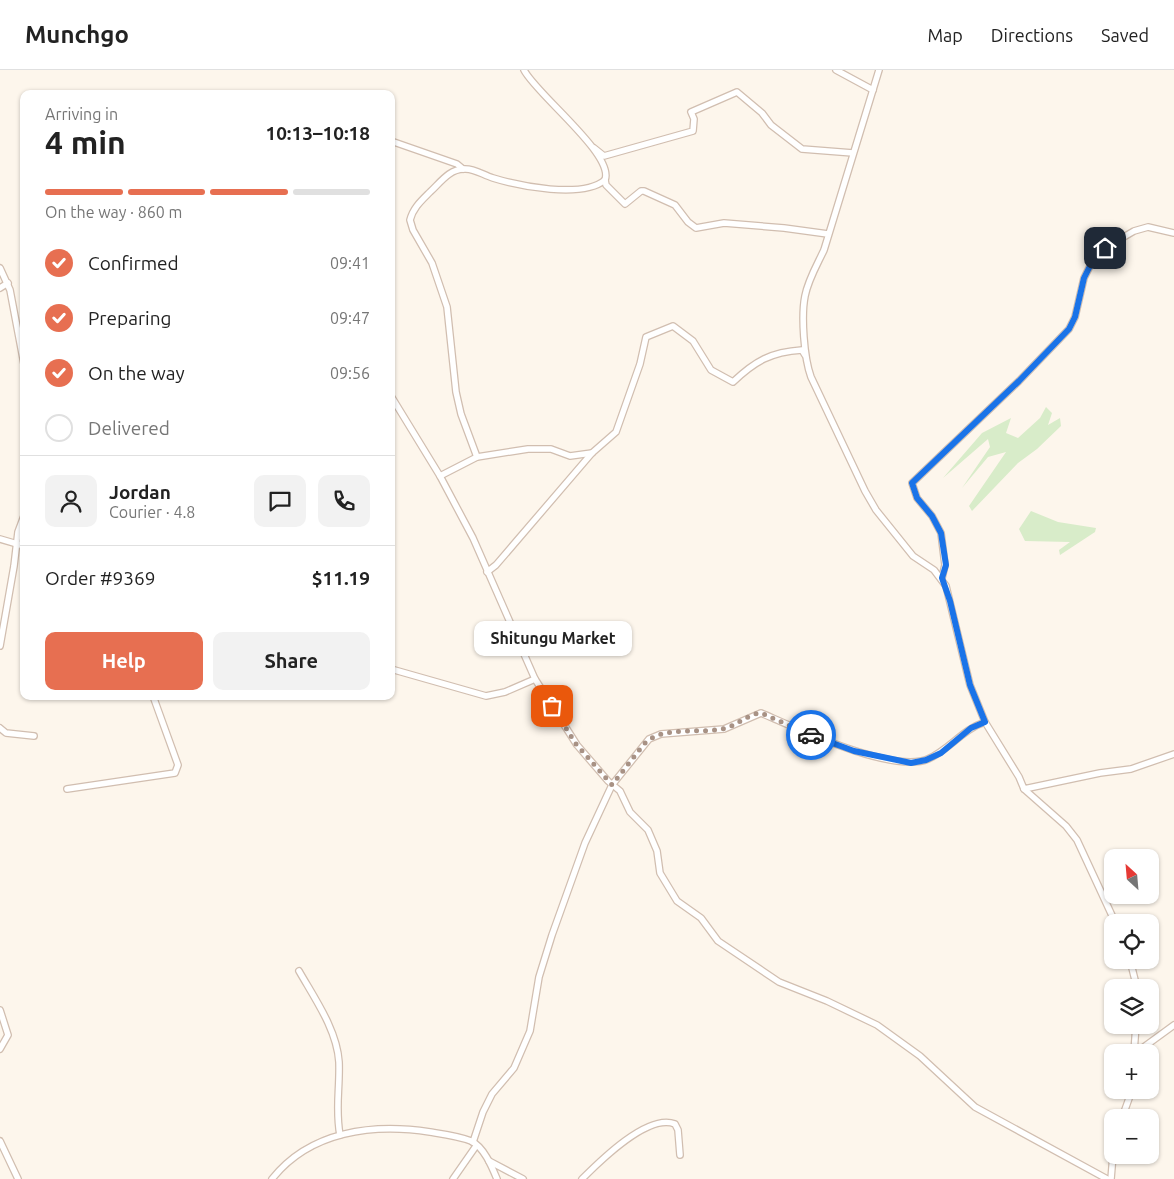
<!DOCTYPE html>
<meta charset="utf-8">
<style>
:root{--surface:#fff;--page:#f2f2f2;--text:#222;--muted:#767676;--line:#e0e0e0;--accent:#e76f51}
body{margin:0;font-family:Ubuntu,sans-serif;background:var(--page);color:var(--text);height:100vh;display:flex;flex-direction:column;font-size:19px;white-space:nowrap}
*{box-sizing:border-box;margin:0}
p{font-size:16px;color:var(--muted)}
.icon{flex:none;width:28px;height:28px;fill:none;stroke:currentColor;stroke-width:2;stroke-linecap:round;stroke-linejoin:round}
.map{position:relative;flex:1;overflow:hidden}
.drawer{position:absolute;left:20px;top:20px;width:375px;height:610px;display:flex;flex-direction:column;background:var(--surface);border-radius:10px;box-shadow:0 1px 4px #0004}
.drawer>*{flex:none}
.needle{width:32px;rotate:334deg}
.tools{position:absolute;left:1104px;top:779px;display:grid;gap:10px}
.tools a{display:grid;place-items:center;width:55px;height:55px;border-radius:10px;background:var(--surface);box-shadow:0 1px 4px #0004;font-size:25px}
.pin{position:absolute;display:grid;place-items:center;width:42px;height:42px;color:#fff;margin:-21px;border-radius:10px;box-shadow:0 2px 8px #0006}
.courier{position:absolute;display:grid;place-items:center;width:50px;height:50px;margin:-25px;border:4px solid #1a73e8;border-radius:50%;background:#fff;color:#222;box-shadow:0 1px 6px #0007}
.bubble{position:absolute;height:35px;border-radius:10px;background:var(--surface);box-shadow:0 1px 4px #0004;font-size:16px;font-weight:700;line-height:35px;text-align:center}
.summary em{font-style:normal;font-weight:700}
.summary div{display:flex;flex-direction:column-reverse}
.summary{display:flex;align-items:center;justify-content:space-between;height:85px;padding:0 25px}
h1{font-size:32px;font-weight:700;line-height:38px}
.bar{display:grid;grid-template-columns:repeat(4,1fr);gap:8px 5px;align-content:center;height:60px;padding:0 25px}
.bar i{height:6px;border-radius:4px;background:var(--line)}
.bar .selected{background:var(--accent)}
.bar p{grid-column:span 4}
.line{display:flex;align-items:center;gap:12px;padding:0 25px;border-top:1px solid var(--line)}
.line div{flex:1}
.round{display:grid;place-items:center;flex:none;width:52px;height:52px;border-radius:10px;background:var(--page)}
ol{padding:0 25px;list-style:none}
li{display:flex;align-items:center;gap:15px;height:55px}
li p{margin-inline-start:auto}
li .icon{padding:5px;border-radius:50%;background:var(--accent);color:#fff;stroke-width:4}
li:last-child{color:var(--muted)}
li i{width:28px;height:28px;border:2px solid var(--line);border-radius:50%}
.button{display:flex;gap:10px;margin-top:auto;padding:10px 25px}
.button a{flex:1;height:58px;border-radius:10px;background:var(--accent);color:#fff;font-size:20px;font-weight:700;line-height:58px;text-align:center}
.button a+a{background:var(--page);color:var(--text)}
header{display:flex;align-items:center;gap:30px;box-sizing:border-box;height:70px;padding:0 25px;background:var(--surface);border-bottom:1px solid var(--line)}
header strong{font-size:24px}
nav{display:flex;gap:28px;margin-inline-start:auto;font-size:18px}
.map>svg:first-child{display:block}
</style>
<header>
<strong>Munchgo</strong>
<nav><a>Map</a><a>Directions</a><a>Saved</a></nav>
</header>
<div class="map">
<svg width="1174" height="1109" viewBox="0 0 1174 1109">
<rect width="100%" height="100%" fill="#fdf6ec"/>
<g fill="#d8ecc9">
<path d="M 1046,337 L 1052,343 L 1048,355 L 1060,348 L 1061,356 L 1037,379 L 1018,393 L 972,441 L 969,436 L 1006,382 L 988,387 L 962,418 L 990,377 L 988,369 L 943,408 L 982,363 L 1011,348 L 1006,363 L 1018,368 L 1040,348 Z"/>
<path d="M 1031,441 L 1058,452 L 1096,458 L 1095,462 L 1060,485 L 1059,480 L 1070,472 L 1025,471 L 1019,459 Z"/>
</g>
<g fill="none" stroke-linecap="round" stroke-linejoin="round">
<defs>
<g id="street">
<path d="M 836,0 L 873,20"/>
<path d="M 879,0 L 824,180 C 817,195 808,210 805,226 C 801,246 804,288 811,307 L 865,421 L 876,440 L 913,486 L 934,500 L 946,516 L 970,615 L 985,652 L 1019,707 L 1024,719 L 1100,703 L 1131,699 L 1174,684"/>
<path d="M 391,71 L 457,94 L 463,99"/>
<path d="M 594,78 L 604,86 L 693,61 L 694,49 L 691,42 L 737,22 L 762,43 L 771,55 L 802,79 L 853,83"/>
<path d="M 605,110 L 606,115 L 625,134 L 641,121 L 644,121 L 675,135 L 688,152 L 696,158 L 724,153 L 784,158 L 828,164"/>
<path d="M 0,198 L 10,220 L 24,294"/>
<path d="M 0,218 L 8,213"/>
<path d="M 391,326 L 440,406 L 473,468 L 535,609"/>
<path d="M 477,387 L 461,344 L 456,322 L 447,237 L 432,193 L 413,160 L 410,150 C 413,138 421,131 430,122 C 440,113 449,99 464,99 C 474,98 483,105 493,108 C 519,116 582,129 605,110 C 615,85 536,24 524,0"/>
<path d="M 440,406 L 477,387 L 528,379 L 551,379 L 570,386 L 592,383"/>
<path d="M 0,469 L 24,476"/>
<path d="M 487,502 L 496,495 L 592,383 L 616,362 L 640,294 L 646,267 L 673,256 L 693,271 L 711,300 L 733,312 C 755,291 771,282 802,280 L 805,285"/>
<path d="M 942,508 L 945,495 L 941,463 L 932,446 L 917,428 L 912,413 L 1019,311 L 1069,259 L 1075,247 L 1084,208 L 1090,196 L 1105,178 L 1134,161 L 1148,157 L 1174,163"/>
<path d="M 0,576 L 14,496 L 18,462 L 24,446"/>
<path d="M 391,599 L 486,626 L 505,622 L 535,609 L 577,675 L 608,711 L 620,721 L 630,742 L 648,760 L 657,781 L 660,803 L 677,831 L 701,848 L 718,871 L 779,912 L 827,931 L 877,955 L 920,986 L 975,1037 L 1107,1109"/>
<path d="M 0,658 L 6,663 L 34,666"/>
<path d="M 67,719 L 175,703 L 178,695 L 153,626"/>
<path d="M 1024,719 L 1066,756 L 1077,770 L 1115,852"/>
<path d="M 1130,890 L 1137,918"/>
<path d="M 299,901 C 315,929 337,960 339,992 C 340,1019 335,1039 340,1065"/>
<path d="M 0,940 L 8,965 L 0,979"/>
<path d="M 1134,982 L 1136,955"/>
<path d="M 1137,982 L 1174,955"/>
<path d="M 1122,1048 L 1132,1020"/>
<path d="M 0,1071 L 18,1109"/>
<path d="M 473,1072 L 483,1042 L 492,1024 L 514,998 L 530,961 L 539,907 L 552,865 L 585,773 L 612,715 L 649,669 L 661,664 L 724,659 L 761,643 C 796,658 893,704 928,689 C 949,680 963,659 985,652"/>
<path d="M 489,1091 L 523,1109"/>
<path d="M 272,1109 C 310,1061 373,1053 430,1062 C 443,1064 459,1066 471,1071 C 484,1077 492,1097 497,1109"/>
<path d="M 453,1109 L 476,1076"/>
<path d="M 582,1109 C 600,1091 648,1043 675,1054 L 678,1060 L 680,1085"/>
<path d="M 1111,1109 L 1113,1085"/>
</g>
</defs>
<use href="#street" stroke="#d1beb0" stroke-width="8"/>
<use href="#street" stroke="#fff" stroke-width="5.5"/>
</g>
<g fill="none" stroke-linecap="round" stroke-linejoin="round">
<path stroke="#a89285" stroke-width="5" stroke-dasharray="0 9" d="M 552,636 L 576,674 L 612,715 L 644,674 C 663,655 698,664 722,659 C 736,657 747,644 761,643 L 811,665"/>
<path stroke="#1a73e8" stroke-width="6" d="M 811,665 L 854,681 L 911,693 L 926,690 L 941,683 L 971,658 L 985,652 L 970,615 L 950,531 L 942,508 L 946,495 L 941,463 L 932,446 L 917,428 L 912,413 L 1019,311 L 1069,259 L 1075,247 L 1084,208 L 1090,196 L 1105,178"/>
</g>
</svg>
<div class="tools">
<a><svg class="needle" viewBox="-14 -14 28 28"><path d="M0-13l5 13h-10z" fill="#e53935"/><path d="M0 13l5-13h-10z" fill="#767676"/></svg></a>
<a><svg class="icon" aria-label="locate" viewBox="0 0 24 24"><circle cx="12" cy="12" r="6"/><path d="M12 2v4M12 18v4M2 12h4M18 12h4"/></svg></a>
<a><svg class="icon" aria-label="layers" viewBox="0 0 24 24"><path d="M12 4l9 5-9 5-9-5zM3 14l9 5 9-5"/></svg></a>
<a>+</a>
<a>−</a>
</div>
<div class="pin" style="left:552px;top:636px;background:#ea580c"><svg class="icon" aria-label="bag" viewBox="0 0 24 24"><path d="M5 8h14l-1 12H6zM9 8a3 3 0 0 1 6 0"/></svg></div>
<div class="pin" style="left:1105px;top:178px;background:#1f2937"><svg class="icon" aria-label="home" viewBox="0 0 24 24"><path d="M3 11l9-7 9 7M6 9v11h12V9"/></svg></div>
<div class="courier" style="left:811px;top:665px"><svg class="icon" aria-label="car" viewBox="0 0 24 24"><path d="M5 17H2v-5l4-1 3-4h7l3 4 3 1v5h-3M9 17h6M6 11h13"/><circle cx="7" cy="17" r="2"/><circle cx="17" cy="17" r="2"/></svg></div>
<div class="bubble" style="left:474px;top:551px;width:158px">Shitungu Market</div>
<section class="drawer">
<div class="summary"><div><h1>4 min</h1><p>Arriving in</p></div><em>10:13–10:18</em></div>
<div class="bar"><i class="selected"></i><i class="selected"></i><i class="selected"></i><i></i><p>On the way · 860 m</p></div>
<ol>
<li><svg class="icon" aria-label="check" viewBox="0 0 24 24"><path d="M5 12l5 5 9-10"/></svg>Confirmed<p>09:41</p></li>
<li><svg class="icon" aria-label="check" viewBox="0 0 24 24"><path d="M5 12l5 5 9-10"/></svg>Preparing<p>09:47</p></li>
<li><svg class="icon" aria-label="check" viewBox="0 0 24 24"><path d="M5 12l5 5 9-10"/></svg>On the way<p>09:56</p></li>
<li><i></i>Delivered</li>
</ol>
<div class="line" style="height:90px"><a class="round"><svg class="icon" aria-label="person" viewBox="0 0 24 24"><circle cx="12" cy="8" r="4"/><path d="M4 21q1-7 8-7t8 7"/></svg></a><div><b>Jordan</b><p>Courier · 4.8</p></div><a class="round"><svg class="icon" aria-label="chat" viewBox="0 0 24 24"><path d="M4 5h16v11H9l-5 4z"/></svg></a><a class="round"><svg class="icon" aria-label="phone" viewBox="0 0 24 24"><path d="M5 4h4l2 5-3 2q2 4 5 5l2-3 5 2v4C11 20 4 13 5 4z"/></svg></a></div>
<div class="line" style="height:65px"><div>Order #9369</div><b>$11.19</b></div>
<div class="button"><a>Help</a><a>Share</a></div>
</section>
</div>
